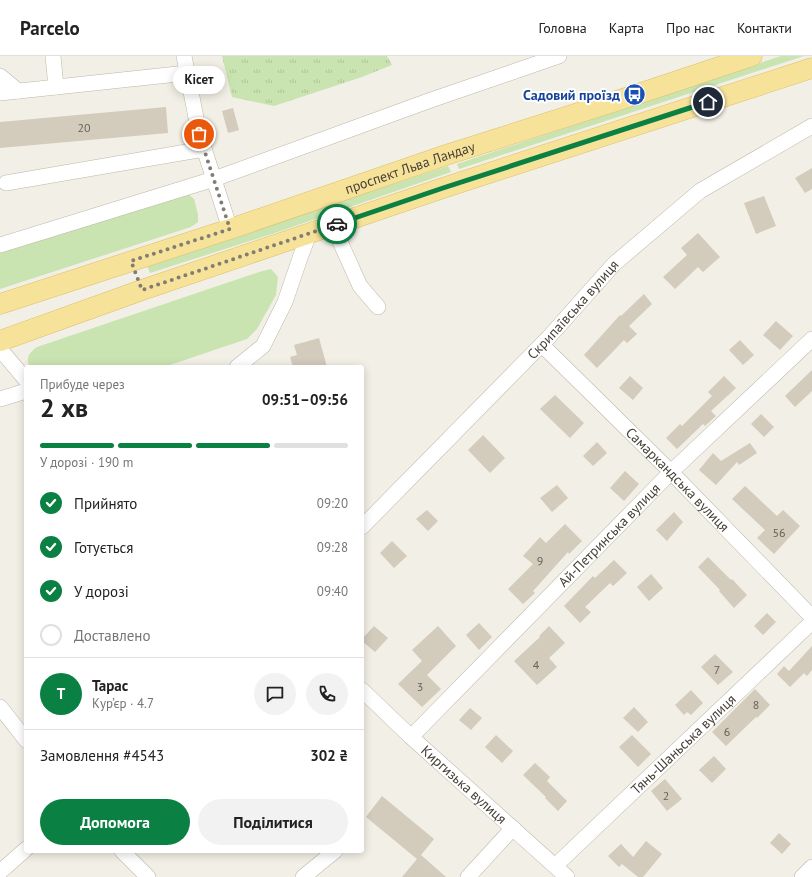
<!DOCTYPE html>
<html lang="uk">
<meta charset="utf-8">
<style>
:root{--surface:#fff;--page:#f2f2f2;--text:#222;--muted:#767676;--line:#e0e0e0;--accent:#0b8043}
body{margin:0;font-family:"PT Sans",sans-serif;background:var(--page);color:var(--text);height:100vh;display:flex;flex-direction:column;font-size:15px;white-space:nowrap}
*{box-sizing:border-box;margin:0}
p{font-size:13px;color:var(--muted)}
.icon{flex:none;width:22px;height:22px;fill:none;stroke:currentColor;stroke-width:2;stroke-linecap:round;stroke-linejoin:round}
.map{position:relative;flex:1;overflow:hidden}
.sheet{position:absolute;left:24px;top:309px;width:340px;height:488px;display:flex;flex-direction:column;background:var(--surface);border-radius:4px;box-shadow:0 2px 10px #0003}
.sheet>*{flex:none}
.pin{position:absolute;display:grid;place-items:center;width:34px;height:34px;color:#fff;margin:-17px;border:2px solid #fff;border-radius:50%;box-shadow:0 1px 4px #0007}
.courier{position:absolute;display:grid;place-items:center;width:40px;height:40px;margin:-20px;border:3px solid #0b8043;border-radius:50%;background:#fff;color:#222;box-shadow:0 1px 5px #0007}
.bubble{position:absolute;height:28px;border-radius:14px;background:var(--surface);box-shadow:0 2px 10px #0003;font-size:13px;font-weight:700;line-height:28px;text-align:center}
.headline em{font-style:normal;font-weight:700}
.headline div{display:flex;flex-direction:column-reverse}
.headline{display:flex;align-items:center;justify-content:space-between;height:68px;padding:0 16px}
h1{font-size:26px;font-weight:700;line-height:30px}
.bar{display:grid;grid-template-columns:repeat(4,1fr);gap:6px 4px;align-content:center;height:48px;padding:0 16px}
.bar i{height:5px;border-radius:3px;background:var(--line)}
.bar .current{background:var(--accent)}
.bar p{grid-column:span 4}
.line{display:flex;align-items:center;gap:10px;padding:0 16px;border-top:1px solid var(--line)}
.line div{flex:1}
.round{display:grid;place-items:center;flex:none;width:42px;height:42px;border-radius:21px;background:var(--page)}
ol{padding:0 16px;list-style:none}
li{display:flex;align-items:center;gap:12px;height:44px}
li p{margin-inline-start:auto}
li .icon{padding:4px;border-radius:50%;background:var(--accent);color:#fff;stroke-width:4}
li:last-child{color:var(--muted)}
li i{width:22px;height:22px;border:2px solid var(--line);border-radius:50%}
.cta{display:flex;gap:8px;margin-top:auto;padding:8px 16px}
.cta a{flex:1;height:46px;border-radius:24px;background:var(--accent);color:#fff;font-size:16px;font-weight:700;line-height:46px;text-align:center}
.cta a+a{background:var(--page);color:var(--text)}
header{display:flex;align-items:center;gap:24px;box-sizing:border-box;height:56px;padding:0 20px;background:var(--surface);border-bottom:1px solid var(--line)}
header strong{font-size:19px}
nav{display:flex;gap:22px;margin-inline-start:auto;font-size:14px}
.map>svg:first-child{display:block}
</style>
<header>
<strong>Parcelo</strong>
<nav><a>Головна</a><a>Карта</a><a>Про нас</a><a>Контакти</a></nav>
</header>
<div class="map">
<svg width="812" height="821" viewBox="0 0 812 821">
<defs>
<pattern id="park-tufts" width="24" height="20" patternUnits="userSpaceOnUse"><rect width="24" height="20" fill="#cae4b1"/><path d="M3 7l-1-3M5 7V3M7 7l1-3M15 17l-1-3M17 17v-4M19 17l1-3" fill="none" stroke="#afc599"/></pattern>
</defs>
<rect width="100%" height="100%" fill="#f2efe6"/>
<g fill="#cae4b1">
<path d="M 781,0 L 804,0 L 459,113 L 457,108 Z"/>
<path d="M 448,110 L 451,116 L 272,178 L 150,217 L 147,210 Z"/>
<path d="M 186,136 L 194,143 L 198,158 L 198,166 L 191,171 L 0,233 L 0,197 Z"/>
<path d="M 271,213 L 278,221 L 276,239 L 257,273 L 247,283 L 164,311 L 30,311 C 25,302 29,297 37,291 L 259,216 Z"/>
</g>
<path fill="url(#park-tufts)" d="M 222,0 L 387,0 L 392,9 L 362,21 L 274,50 L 232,41 Z"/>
<g fill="#d3cbbc">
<path d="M 166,51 L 168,77 L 0,92 L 0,66 Z"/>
<path d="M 233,52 L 239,74 L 228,77 L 222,55 Z"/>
<path d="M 812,112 L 812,133 L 805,137 L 795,122 Z"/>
<path d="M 764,140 L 776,170 L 756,178 L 744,147 Z"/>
<path d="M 698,177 L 720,201 L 703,216 L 698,211 L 675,233 L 663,221 L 687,199 L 681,192 Z"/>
<path d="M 644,238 L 652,248 L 629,270 L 637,278 L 627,287 L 624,284 L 597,312 L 584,299 L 620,259 L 621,260 Z"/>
<path d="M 776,265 L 793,280 L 780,294 L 763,279 Z"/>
<path d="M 319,282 L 327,311 L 293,311 L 290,301 L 297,299 L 294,289 Z"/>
<path d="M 740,284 L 754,299 L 743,309 L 729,294 Z"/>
<path d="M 812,314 L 812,335 L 795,351 L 785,340 Z"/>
<path d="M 630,320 L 643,332 L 633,344 L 619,332 Z"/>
<path d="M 724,320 L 736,332 L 711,355 L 716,360 L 705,370 L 703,368 L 677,393 L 666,382 L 680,368 L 682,370 L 712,340 L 708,336 Z"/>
<path d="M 555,339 L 584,367 L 570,382 L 540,353 Z"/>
<path d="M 761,358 L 774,371 L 764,381 L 751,368 Z"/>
<path d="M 483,379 L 505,402 L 490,417 L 468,394 Z"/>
<path d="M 597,386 L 607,397 L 593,410 L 583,400 Z"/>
<path d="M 750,387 L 757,397 L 739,409 L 737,406 L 716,429 L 699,414 L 713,397 L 721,405 Z"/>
<path d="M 625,415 L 639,428 L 624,445 L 610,432 Z"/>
<path d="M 557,429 L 568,442 L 552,456 L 540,442 Z"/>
<path d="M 745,430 L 777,460 L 783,454 L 800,470 L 774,498 L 757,482 L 765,474 L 732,443 Z"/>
<path d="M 427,454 L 438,465 L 428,475 L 416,463 Z"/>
<path d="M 674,456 L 683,466 L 667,485 L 656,474 Z"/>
<path d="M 565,468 L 582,485 L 569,498 L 568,496 L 533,535 L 535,537 L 523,548 L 508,533 L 533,508 L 523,500 L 540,481 L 546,487 Z"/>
<path d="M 392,485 L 407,500 L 394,512 L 380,497 Z"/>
<path d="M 708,501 L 731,524 L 732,523 L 747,539 L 734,552 L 719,535 L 720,534 L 698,511 Z"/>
<path d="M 614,504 L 627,517 L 613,530 L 610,527 L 585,551 L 591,556 L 580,567 L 564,550 L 593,520 L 595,522 Z"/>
<path d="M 651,518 L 663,532 L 649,545 L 637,531 Z"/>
<path d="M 767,557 L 776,566 L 763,579 L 754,570 Z"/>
<path d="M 479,567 L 492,581 L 479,594 L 466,579 Z"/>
<path d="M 374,570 L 388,582 L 375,596 L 362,585 L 362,583 Z"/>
<path d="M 438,570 L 456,590 L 427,619 L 441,633 L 422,651 L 398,628 L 422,605 L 412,594 Z"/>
<path d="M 549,570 L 565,587 L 549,602 L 557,611 L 537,629 L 514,605 L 540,581 L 539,580 Z"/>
<path d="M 812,590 L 812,614 L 807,620 L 804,617 L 790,631 L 777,618 L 784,610 L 789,615 Z"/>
<path d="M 715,598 L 733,616 L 718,629 L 701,611 Z"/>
<path d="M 755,633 L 770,649 L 757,662 L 756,661 L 726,690 L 712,676 Z"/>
<path d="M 691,634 L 703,647 L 691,659 L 687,656 L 684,659 L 675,649 Z"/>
<path d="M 634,651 L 648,666 L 638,676 L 623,662 Z"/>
<path d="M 470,652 L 482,662 L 471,674 L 459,664 Z"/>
<path d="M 496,679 L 513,695 L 502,707 L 485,691 Z"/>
<path d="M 632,679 L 651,698 L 638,711 L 619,691 Z"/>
<path d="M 714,700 L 726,713 L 712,727 L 699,714 Z"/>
<path d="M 535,707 L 550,721 L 547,725 L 567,745 L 558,755 L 545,742 L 546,741 L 523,719 Z"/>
<path d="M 665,723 L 682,743 L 667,755 L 651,735 Z"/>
<path d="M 382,740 L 434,783 L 421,799 L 446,821 L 402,821 L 417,803 L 366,761 Z"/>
<path d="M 779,777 L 791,788 L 782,798 L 770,787 Z"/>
<path d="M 646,785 L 662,798 L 643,821 L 638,821 L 622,808 L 619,811 L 608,800 L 621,788 L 633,801 Z"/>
</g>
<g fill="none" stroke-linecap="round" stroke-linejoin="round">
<defs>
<g id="minor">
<path d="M 53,0 L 56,31"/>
<path d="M 184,0 L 199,77 L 230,173"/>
<path d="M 0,20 L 18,35"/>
<path d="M 0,37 L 187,17"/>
<path d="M 6,127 L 204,93"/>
<path d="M 333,170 L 360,230 L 378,251"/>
<path d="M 0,189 L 214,123 L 431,44 L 559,0"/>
<path id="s1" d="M 542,289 L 671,416 L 812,561"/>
<path d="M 0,293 L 26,324"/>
<path d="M 237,311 L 263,290 L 285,246 L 300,202 L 309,178"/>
<path d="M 0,343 L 26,335"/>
<path id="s2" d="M 362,471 L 549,281 L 614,208 L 700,135 L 812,70"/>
<path id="s3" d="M 362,634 L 411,681 L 567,821"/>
<path d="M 0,651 L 26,684"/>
<path id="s4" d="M 411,681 L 671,416 L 812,283"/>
<path d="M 122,795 L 148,821"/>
<path id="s5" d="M 555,810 L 812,566"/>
<path d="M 0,816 L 26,793"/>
<path d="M 303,821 L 335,795"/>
<path d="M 468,821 L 513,772"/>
<path d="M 802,821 L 812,811"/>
</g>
<g id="major">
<path id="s6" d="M 0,248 L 230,173 L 449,98 L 635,39 L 752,0"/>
<path d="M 0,285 L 142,234 L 443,132 L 812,12"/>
</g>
</defs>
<use href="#minor" stroke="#bdb7a9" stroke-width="16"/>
<use href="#major" stroke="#dbc06b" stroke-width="21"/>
<use href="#minor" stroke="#fff" stroke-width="15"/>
<use href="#major" stroke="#f7e29a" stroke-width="20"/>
</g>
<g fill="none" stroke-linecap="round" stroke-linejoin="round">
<path stroke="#817d74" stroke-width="4" stroke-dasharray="0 7.2" d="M 199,78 L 230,173 L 131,205 L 142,234 L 337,168"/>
<path stroke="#0b8043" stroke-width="5" d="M 337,168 L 443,132 L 708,46"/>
</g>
<defs>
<symbol id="bus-disc" viewBox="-11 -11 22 22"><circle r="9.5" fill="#1a4fb4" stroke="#fff"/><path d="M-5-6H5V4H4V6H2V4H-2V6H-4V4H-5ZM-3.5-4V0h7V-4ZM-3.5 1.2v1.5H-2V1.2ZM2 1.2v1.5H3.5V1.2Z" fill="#fff"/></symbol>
</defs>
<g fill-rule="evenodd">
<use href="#bus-disc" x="622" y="26" width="25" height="25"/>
</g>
<g text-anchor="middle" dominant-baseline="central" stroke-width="4" stroke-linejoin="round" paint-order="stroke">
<g font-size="12" fill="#686258">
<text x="84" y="71">20</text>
<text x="779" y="476">56</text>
<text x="540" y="504">9</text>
<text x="536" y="608">4</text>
<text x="717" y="613">7</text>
<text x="420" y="630">3</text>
<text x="756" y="648">8</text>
<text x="727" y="675">6</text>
<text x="666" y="739">2</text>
</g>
<g font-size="14" font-weight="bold" fill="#164399" stroke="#fff" text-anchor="end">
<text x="620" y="39">Садовий проїзд</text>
</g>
<g font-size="14" fill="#443f36" stroke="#fff">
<text stroke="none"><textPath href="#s6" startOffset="432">проспект Льва Ландау</textPath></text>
<text stroke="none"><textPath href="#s2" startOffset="303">Скрипаївська вулиця</textPath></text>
<text stroke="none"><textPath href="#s1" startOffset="191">Самаркандська вулиця</textPath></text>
<text stroke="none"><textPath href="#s4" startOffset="283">Ай-Петринська вулиця</textPath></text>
<text stroke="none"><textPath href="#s5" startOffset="177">Тянь-Шаньська вулиця</textPath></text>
<text stroke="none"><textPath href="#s3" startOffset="139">Киргизька вулиця</textPath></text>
</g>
</g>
</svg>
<div class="pin" style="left:199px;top:78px;background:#ea580c"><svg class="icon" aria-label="bag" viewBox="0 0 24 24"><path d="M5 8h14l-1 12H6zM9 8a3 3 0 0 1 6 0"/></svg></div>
<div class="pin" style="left:708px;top:46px;background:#1f2937"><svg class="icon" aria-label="home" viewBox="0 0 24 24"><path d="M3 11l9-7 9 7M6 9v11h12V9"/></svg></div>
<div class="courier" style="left:337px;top:168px"><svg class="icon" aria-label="car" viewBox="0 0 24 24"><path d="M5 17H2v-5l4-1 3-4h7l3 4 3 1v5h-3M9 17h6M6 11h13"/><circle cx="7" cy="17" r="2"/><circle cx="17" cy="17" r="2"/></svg></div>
<div class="bubble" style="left:173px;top:10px;width:52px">Кісет</div>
<section class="sheet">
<div class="headline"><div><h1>2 хв</h1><p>Прибуде через</p></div><em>09:51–09:56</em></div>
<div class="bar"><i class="current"></i><i class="current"></i><i class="current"></i><i></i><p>У дорозі · 190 m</p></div>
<ol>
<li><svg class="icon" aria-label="check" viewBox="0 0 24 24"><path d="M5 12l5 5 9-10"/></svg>Прийнято<p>09:20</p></li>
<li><svg class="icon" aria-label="check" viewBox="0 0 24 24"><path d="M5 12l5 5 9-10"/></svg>Готується<p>09:28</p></li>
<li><svg class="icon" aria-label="check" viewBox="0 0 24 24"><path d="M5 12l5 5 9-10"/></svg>У дорозі<p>09:40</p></li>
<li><i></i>Доставлено</li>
</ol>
<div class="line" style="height:72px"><b class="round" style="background:var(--accent);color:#fff">Т</b><div><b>Тарас</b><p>Кур’єр · 4.7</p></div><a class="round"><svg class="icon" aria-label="chat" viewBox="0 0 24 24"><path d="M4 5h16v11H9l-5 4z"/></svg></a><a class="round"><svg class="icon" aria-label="phone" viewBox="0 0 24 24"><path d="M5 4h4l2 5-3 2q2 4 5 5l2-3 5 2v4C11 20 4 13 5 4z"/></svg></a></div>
<div class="line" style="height:52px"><div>Замовлення #4543</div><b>302 ₴</b></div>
<div class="cta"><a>Допомога</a><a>Поділитися</a></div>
</section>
</div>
